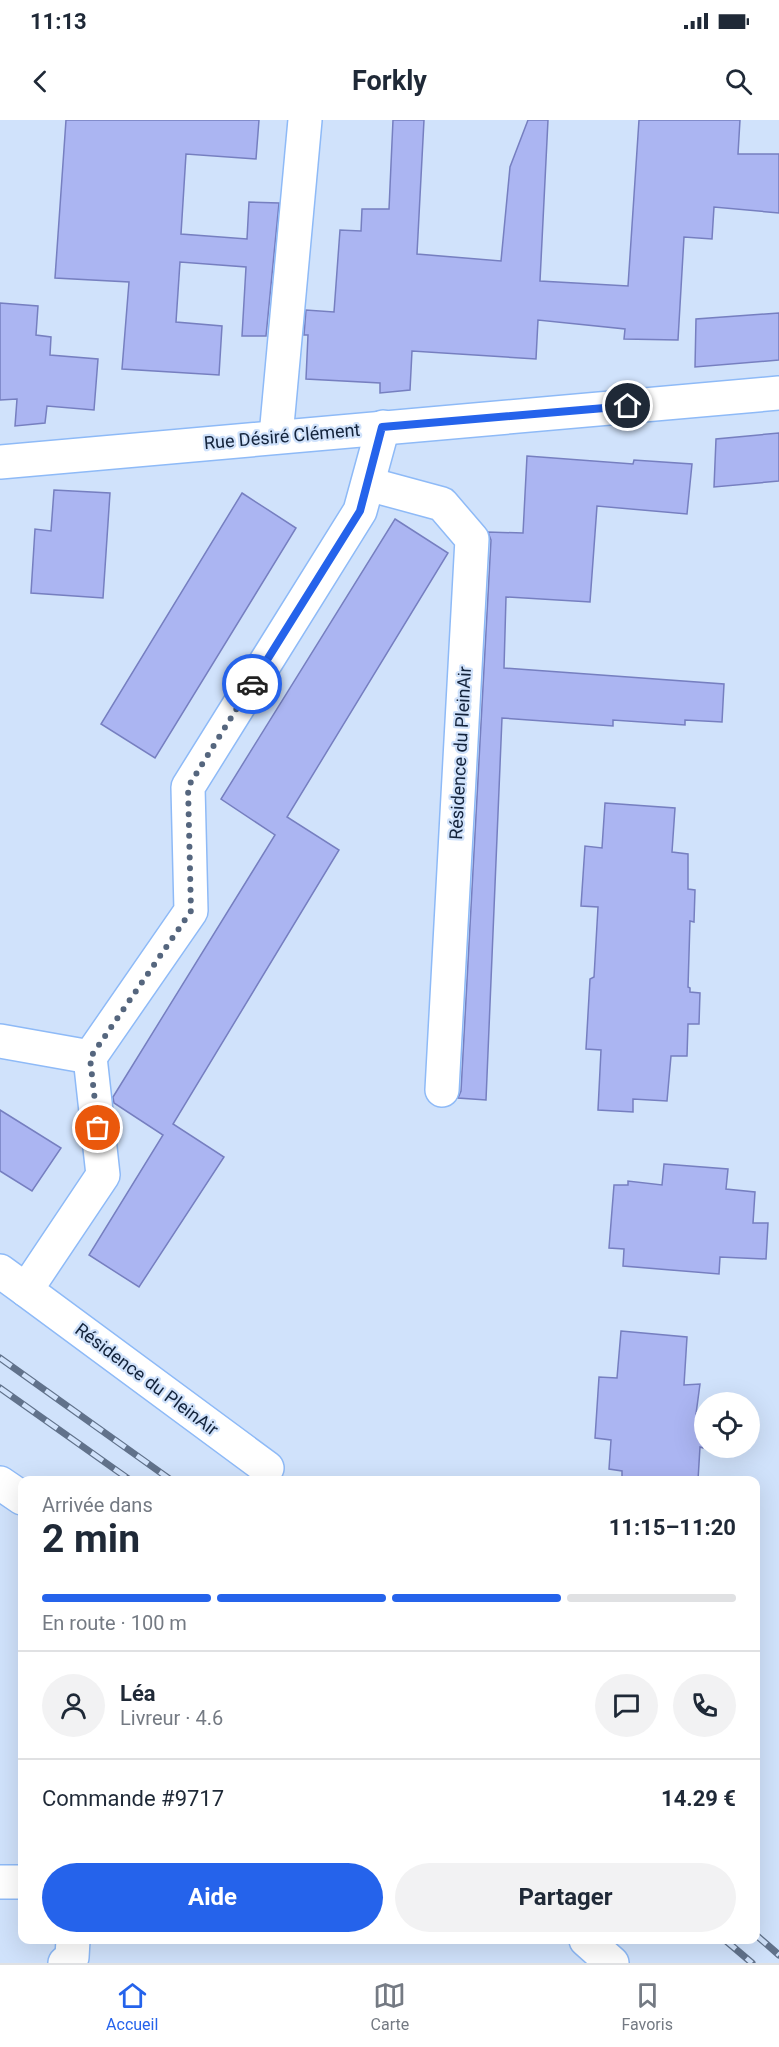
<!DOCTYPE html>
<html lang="fr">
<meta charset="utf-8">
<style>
:root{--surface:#fff;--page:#f2f2f3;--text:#1f2937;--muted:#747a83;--line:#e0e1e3;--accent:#2563eb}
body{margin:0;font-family:Roboto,sans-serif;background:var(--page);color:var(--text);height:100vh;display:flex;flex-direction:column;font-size:22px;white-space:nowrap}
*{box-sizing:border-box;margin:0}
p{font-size:20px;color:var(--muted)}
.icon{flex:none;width:33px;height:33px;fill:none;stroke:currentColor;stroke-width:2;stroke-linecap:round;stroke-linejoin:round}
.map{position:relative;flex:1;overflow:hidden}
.panel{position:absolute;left:18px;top:1356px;width:742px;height:468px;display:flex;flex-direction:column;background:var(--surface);border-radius:12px;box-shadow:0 6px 24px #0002}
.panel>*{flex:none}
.controls{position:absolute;left:694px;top:1272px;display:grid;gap:12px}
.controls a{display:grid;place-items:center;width:66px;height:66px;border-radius:50%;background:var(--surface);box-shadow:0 6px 24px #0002;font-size:30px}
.pin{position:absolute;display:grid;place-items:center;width:51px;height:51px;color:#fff;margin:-26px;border:3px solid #fff;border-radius:50%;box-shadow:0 2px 6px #0007}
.courier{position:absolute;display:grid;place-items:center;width:60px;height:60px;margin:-30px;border:4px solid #2563eb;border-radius:50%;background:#fff;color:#222;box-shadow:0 2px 8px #0007}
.overview em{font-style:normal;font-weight:700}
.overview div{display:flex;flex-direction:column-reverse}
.overview{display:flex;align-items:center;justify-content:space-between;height:102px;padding:0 24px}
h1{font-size:39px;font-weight:700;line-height:45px}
.bar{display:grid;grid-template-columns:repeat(4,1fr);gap:9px 6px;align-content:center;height:72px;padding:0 24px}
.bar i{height:8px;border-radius:4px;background:var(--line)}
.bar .current{background:var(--accent)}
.bar p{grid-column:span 4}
.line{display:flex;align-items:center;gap:15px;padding:0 24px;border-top:2px solid var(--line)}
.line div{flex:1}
.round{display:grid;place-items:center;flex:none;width:63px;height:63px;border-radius:32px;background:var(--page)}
.cta{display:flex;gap:12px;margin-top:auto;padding:12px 24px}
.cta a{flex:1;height:69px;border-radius:36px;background:var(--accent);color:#fff;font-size:24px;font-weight:700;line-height:69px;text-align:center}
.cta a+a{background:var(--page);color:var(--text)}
.status{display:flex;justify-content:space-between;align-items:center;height:42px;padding:0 30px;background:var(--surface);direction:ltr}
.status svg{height:16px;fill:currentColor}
header{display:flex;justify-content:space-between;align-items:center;height:78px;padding:0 24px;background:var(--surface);font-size:27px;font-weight:700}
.dock{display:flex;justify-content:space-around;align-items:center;height:84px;border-top:2px solid var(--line);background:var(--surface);font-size:16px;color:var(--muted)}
.dock a{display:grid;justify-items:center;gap:3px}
.dock .current{color:var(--accent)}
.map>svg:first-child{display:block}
</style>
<div class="status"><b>11:13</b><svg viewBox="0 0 49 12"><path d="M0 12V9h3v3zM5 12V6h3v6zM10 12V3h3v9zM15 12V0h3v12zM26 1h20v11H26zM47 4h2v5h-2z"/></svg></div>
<header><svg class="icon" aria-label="back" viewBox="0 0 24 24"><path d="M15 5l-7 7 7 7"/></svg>Forkly<svg class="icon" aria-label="search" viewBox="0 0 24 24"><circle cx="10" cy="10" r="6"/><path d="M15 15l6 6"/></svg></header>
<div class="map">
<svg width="779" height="1843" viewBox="0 0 779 1843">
<rect width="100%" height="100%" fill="#d0e2fb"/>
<g fill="#abb5f2" stroke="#767fc0" stroke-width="1.5">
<path d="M 66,0 L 259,0 L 256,39 L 186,34 L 181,114 L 247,119 L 249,82 L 279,83 L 266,216 L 242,216 L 246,147 L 180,142 L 176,202 L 222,206 L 219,255 L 122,249 L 129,162 L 55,158 Z"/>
<path d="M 393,0 L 424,0 L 417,134 L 501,141 L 510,47 L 528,0 L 548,0 L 540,161 L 628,166 L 639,0 L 740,0 L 738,34 L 779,34 L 779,93 L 714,87 L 712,119 L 684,117 L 678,220 L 624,219 L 625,209 L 538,200 L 536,239 L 412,231 L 410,270 L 380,273 L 380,263 L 306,259 L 308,215 L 304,215 L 306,190 L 334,192 L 340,110 L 361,111 L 362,89 L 389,89 Z"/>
<path d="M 0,183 L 38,186 L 36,215 L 51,217 L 50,235 L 98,239 L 94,290 L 47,286 L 45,303 L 15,306 L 17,279 L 0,280 Z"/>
<path d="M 779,193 L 779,240 L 695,247 L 696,199 Z"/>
<path d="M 779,313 L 779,361 L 714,367 L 716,319 Z"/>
<path d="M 527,336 L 633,344 L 634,340 L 692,344 L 687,394 L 597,386 L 590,482 L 506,477 L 504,548 L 724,564 L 722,602 L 685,600 L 685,605 L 613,600 L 613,606 L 502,598 L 486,980 L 458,978 L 461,971 L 491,420 L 488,412 L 523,413 Z"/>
<path d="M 54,370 L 110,373 L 103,478 L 31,473 L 35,409 L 51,411 Z"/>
<path d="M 242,373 L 296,408 L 155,638 L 101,604 Z"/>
<path d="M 395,399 L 448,433 L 287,697 L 339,730 L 173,1004 L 224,1037 L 139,1167 L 89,1135 L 163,1015 L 114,983 L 113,977 L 275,715 L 221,679 Z"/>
<path d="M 605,683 L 675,688 L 672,732 L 688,734 L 688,769 L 695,770 L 694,802 L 690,801 L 688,867 L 690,868 L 690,872 L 700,873 L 699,904 L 688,904 L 687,936 L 671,936 L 667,981 L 633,979 L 633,992 L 598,990 L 601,930 L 586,929 L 590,859 L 594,857 L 598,787 L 581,786 L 585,726 L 602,728 Z"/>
<path d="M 0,990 L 61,1028 L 32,1071 L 0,1051 Z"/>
<path d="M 664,1044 L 728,1049 L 726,1069 L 755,1072 L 753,1103 L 768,1103 L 766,1139 L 720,1137 L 719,1154 L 623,1146 L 624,1129 L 609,1128 L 614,1065 L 628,1065 L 628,1061 L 662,1065 Z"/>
<path d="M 621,1211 L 687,1217 L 684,1265 L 700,1264 L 696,1294 L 705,1296 L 705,1311 L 703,1328 L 700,1327 L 698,1360 L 622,1360 L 622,1351 L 609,1349 L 611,1320 L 595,1318 L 599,1257 L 617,1258 Z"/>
</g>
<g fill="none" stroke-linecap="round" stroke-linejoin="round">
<defs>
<g id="minor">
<path d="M 276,316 L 305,0"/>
<path d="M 368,364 L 442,384 L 472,419 L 442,970"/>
<path d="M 0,921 L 90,937 L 191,791 L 188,667 L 360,391 L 383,307"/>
<path d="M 90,937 L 103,1055 L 26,1170 L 267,1348"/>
<path d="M 0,1151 L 26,1170"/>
<path d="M 0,1363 L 22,1378"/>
<path d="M 0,1762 L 22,1762"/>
<path d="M 586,1820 L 612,1843"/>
<path d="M 65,1843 L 72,1837 L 73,1820"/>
</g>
<path id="major" d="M 0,342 L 779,273"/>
</defs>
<use href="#minor" stroke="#8ebaf7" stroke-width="36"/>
<use href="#major" stroke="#8ebaf7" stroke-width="36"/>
<use href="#minor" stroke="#fff" stroke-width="33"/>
<use href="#major" stroke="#fff" stroke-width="33"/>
<defs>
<g id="rail">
<path d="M 0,1238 L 171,1360"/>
<path d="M 0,1268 L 130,1360"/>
<path d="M 756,1815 L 779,1835"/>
<path d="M 725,1820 L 752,1843"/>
</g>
</defs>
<use href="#rail" stroke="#61728b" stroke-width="7"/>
<use href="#rail" stroke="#d0e2fb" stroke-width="4.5" stroke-dasharray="14" stroke-linecap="butt"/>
</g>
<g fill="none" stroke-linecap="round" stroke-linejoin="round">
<path stroke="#55667e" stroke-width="6" stroke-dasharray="0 10.8" d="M 98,1008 L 90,938 L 191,791 L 188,667 L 252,564"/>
<path stroke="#2563eb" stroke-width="8" d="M 252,564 L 360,391 L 382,307 L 628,286"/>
</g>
<g text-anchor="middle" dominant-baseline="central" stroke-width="4.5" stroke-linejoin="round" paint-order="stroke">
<g font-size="18" fill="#13233b" stroke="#d0e2fb">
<text transform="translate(282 316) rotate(-5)">Rue Désiré Clément</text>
<text transform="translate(460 633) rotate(-87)">Résidence du PleinAir</text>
<text transform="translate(147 1259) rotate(37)">Résidence du PleinAir</text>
</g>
</g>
</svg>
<div class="controls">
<a><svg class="icon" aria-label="locate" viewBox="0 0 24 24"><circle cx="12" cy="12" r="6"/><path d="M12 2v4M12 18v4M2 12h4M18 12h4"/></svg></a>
</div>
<div class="pin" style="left:98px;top:1008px;background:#ea580c"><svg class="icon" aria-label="bag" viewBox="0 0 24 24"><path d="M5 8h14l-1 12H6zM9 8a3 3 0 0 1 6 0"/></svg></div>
<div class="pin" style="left:628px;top:286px;background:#1f2937"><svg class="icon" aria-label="home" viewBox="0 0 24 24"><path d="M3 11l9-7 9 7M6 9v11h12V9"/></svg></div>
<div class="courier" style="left:252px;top:564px"><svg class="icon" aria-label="car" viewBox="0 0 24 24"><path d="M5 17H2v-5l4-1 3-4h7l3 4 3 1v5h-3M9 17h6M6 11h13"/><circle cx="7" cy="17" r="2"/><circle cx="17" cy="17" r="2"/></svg></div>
<section class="panel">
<div class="overview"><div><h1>2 min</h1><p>Arrivée dans</p></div><em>11:15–11:20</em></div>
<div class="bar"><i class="current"></i><i class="current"></i><i class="current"></i><i></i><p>En route · 100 m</p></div>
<div class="line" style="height:108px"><a class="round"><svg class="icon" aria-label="person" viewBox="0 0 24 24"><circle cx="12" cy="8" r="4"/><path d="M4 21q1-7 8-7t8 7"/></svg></a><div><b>Léa</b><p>Livreur · 4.6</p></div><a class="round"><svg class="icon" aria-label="chat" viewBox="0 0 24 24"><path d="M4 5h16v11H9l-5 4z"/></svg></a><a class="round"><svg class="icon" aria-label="phone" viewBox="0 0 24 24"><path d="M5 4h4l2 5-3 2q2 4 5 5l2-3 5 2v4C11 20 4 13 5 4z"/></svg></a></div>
<div class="line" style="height:78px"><div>Commande #9717</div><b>14.29 €</b></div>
<div class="cta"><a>Aide</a><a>Partager</a></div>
</section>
</div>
<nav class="dock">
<a class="current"><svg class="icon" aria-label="home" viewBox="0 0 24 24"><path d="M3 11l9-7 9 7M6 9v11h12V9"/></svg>Accueil</a>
<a><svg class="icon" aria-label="map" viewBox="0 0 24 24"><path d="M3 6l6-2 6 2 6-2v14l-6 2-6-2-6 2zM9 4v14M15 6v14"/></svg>Carte</a>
<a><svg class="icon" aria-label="saved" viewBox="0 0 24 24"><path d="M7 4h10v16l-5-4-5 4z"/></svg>Favoris</a>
</nav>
